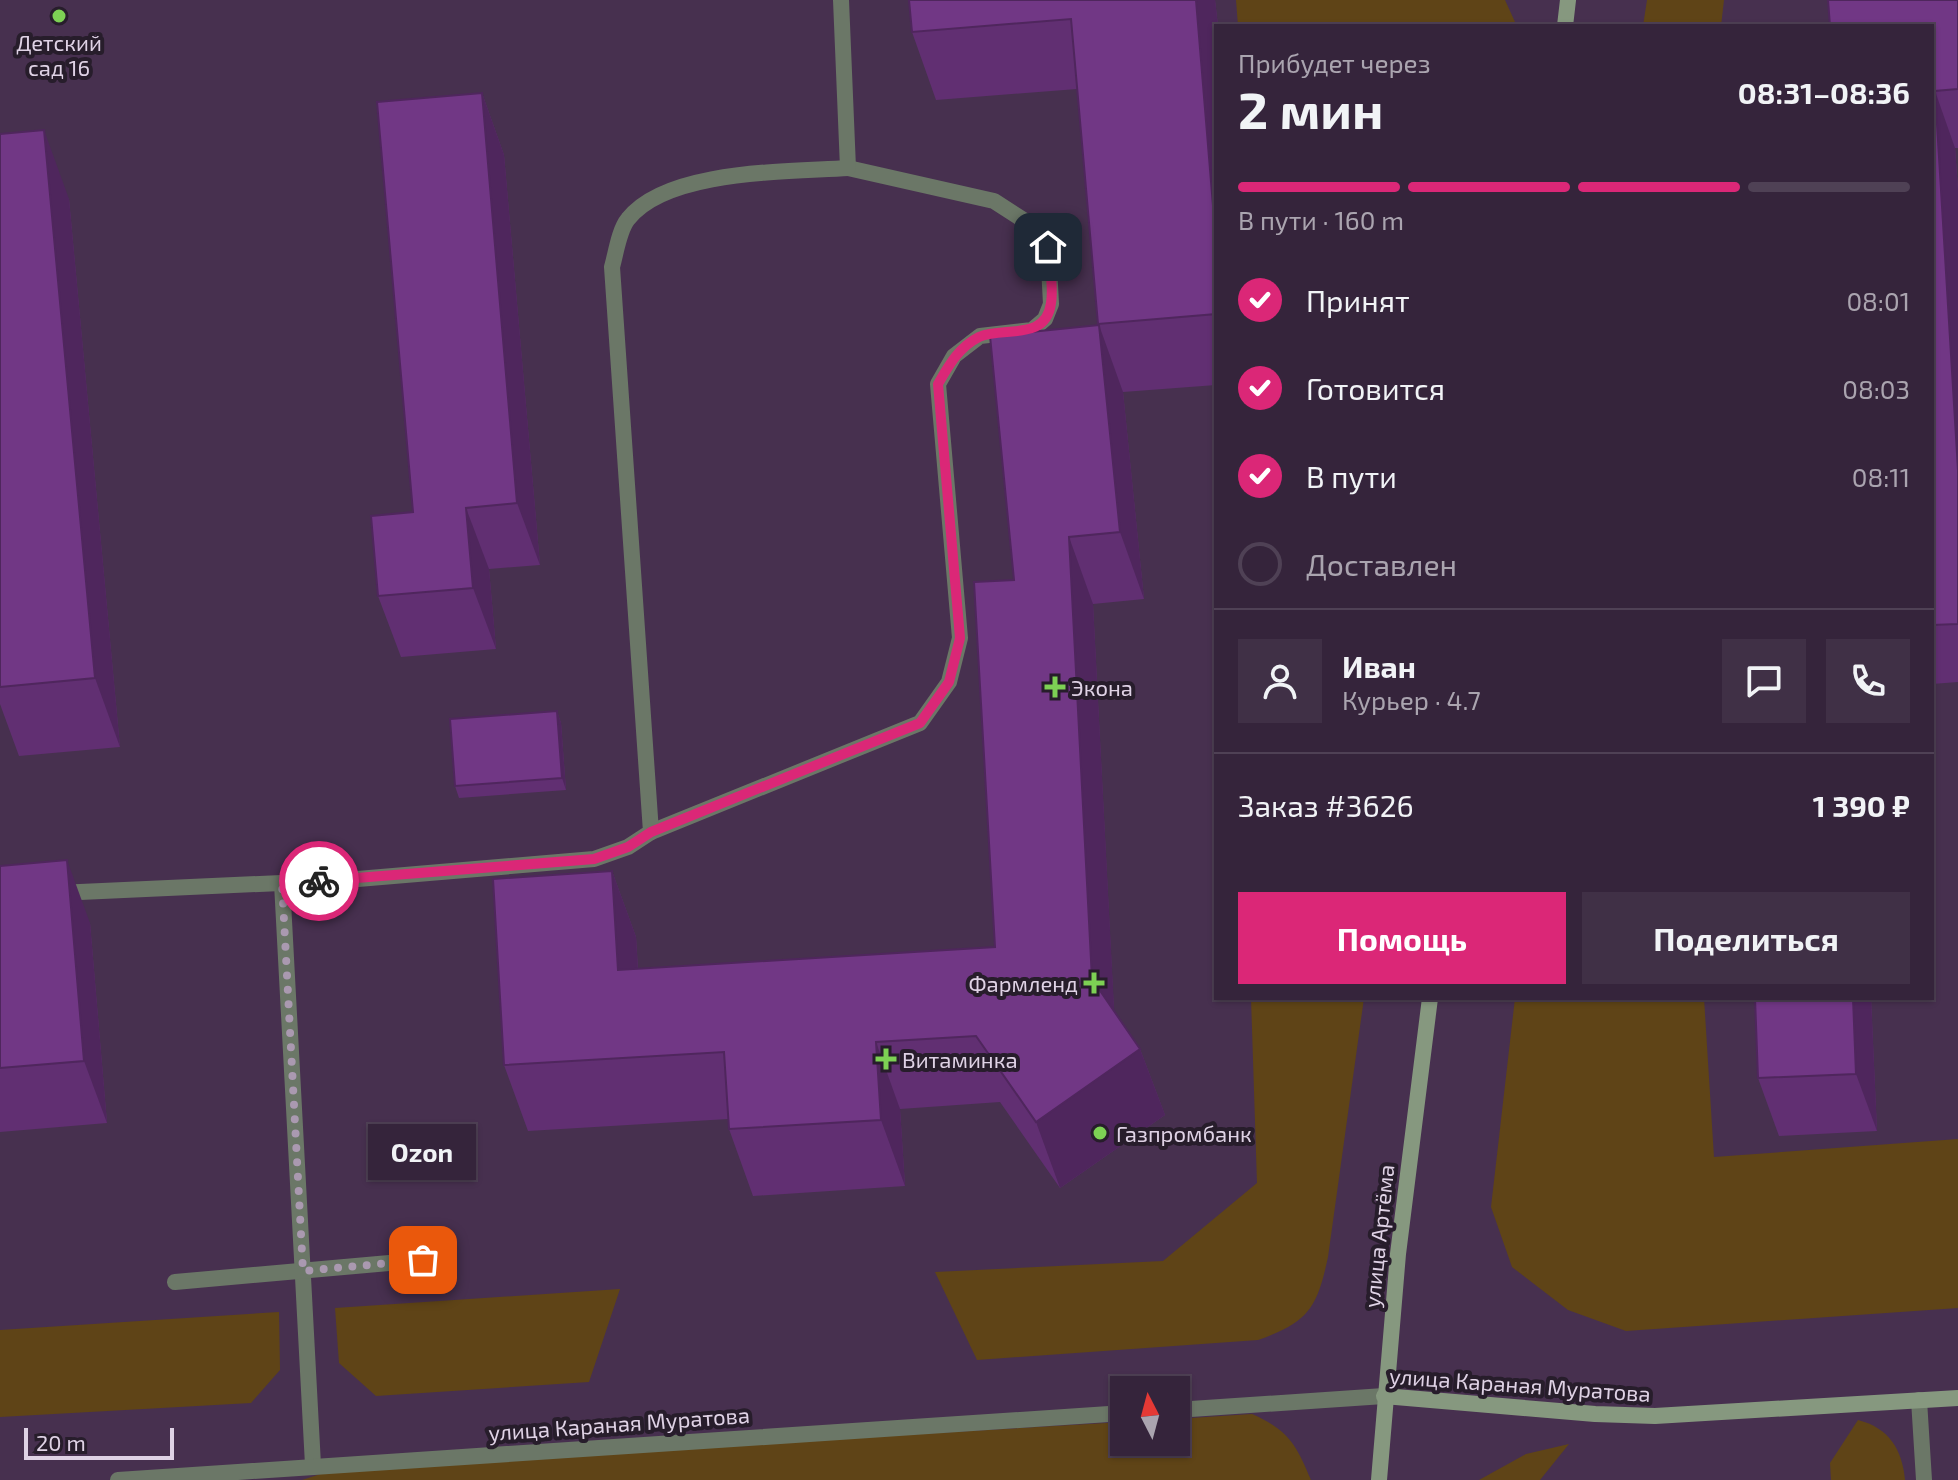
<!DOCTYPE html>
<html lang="ru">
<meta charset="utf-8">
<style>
:root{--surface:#35243b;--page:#403046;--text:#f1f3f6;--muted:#aaa4af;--line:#4f4155;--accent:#db2777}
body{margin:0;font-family:"Exo 2",sans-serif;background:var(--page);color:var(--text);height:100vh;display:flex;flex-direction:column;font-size:30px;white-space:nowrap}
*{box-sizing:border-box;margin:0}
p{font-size:26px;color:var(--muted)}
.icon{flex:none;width:44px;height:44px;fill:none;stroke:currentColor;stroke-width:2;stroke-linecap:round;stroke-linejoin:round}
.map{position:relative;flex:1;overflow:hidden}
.drawer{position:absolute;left:1214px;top:24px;width:720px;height:976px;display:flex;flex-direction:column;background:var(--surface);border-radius:0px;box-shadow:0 2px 6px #0004,0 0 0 2px var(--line)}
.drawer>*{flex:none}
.needle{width:52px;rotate:354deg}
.fabs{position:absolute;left:1110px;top:1376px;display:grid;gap:16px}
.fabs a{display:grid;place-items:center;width:80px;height:80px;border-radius:0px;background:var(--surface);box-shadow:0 2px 6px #0004,0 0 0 2px var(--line);font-size:40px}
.scale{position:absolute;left:24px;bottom:20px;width:150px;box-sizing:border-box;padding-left:8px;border:4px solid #dfd2e5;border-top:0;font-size:22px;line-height:28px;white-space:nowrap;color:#dfd2e5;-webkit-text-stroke:6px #271d2b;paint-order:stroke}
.pin{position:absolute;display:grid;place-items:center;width:68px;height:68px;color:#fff;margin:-34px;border-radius:16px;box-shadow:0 4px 12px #0006}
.courier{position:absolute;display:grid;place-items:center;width:80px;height:80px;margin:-40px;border:6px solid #db2777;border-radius:50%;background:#fff;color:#222;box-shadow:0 2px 10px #0007}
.bubble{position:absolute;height:56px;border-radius:0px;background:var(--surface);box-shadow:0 2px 6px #0004,0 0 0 2px var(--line);font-size:26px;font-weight:700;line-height:56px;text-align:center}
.head em{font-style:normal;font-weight:700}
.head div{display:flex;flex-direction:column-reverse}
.head{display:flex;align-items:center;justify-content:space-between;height:136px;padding:0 24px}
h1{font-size:52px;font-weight:700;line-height:60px}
.bar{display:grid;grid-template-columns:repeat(4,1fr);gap:12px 8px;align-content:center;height:96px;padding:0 24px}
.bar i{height:10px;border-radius:6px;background:var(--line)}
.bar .current{background:var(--accent)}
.bar p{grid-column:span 4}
.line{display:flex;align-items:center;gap:20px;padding:0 24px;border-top:2px solid var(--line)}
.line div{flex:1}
.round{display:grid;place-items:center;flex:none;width:84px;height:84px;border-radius:0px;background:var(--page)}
ol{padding:0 24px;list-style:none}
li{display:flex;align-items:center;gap:24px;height:88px}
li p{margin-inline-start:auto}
li .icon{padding:8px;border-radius:50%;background:var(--accent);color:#fff;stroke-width:4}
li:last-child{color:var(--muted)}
li i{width:44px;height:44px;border:4px solid var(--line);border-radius:50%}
.primary-button{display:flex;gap:16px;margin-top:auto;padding:16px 24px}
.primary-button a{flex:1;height:92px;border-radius:0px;background:var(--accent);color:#fff;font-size:32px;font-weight:700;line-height:92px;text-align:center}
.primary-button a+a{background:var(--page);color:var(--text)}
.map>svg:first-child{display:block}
</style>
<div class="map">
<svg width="1958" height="1480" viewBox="0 0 1958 1480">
<rect width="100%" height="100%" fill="#47304f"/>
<g fill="#5f4417">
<path d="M 1236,0 L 1505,0 L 1515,22 L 1515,26 L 1238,26 Z"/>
<path d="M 1647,0 L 1724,0 L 1721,26 L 1643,26 Z"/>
<path d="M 1251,998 L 1364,998 L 1328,1257 C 1317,1308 1309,1322 1258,1340 L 977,1360 L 935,1272 L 1163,1261 L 1257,1183 Z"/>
<path d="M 1515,998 L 1704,998 L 1714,1157 L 1958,1139 L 1958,1308 L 1626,1331 L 1568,1310 L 1512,1267 L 1491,1207 Z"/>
<path d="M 620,1289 L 589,1382 L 376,1396 L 339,1363 L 335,1308 Z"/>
<path d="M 279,1312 L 280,1370 L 251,1403 L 0,1417 L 0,1330 Z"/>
<path d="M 1252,1414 C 1288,1430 1296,1444 1311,1480 L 302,1480 L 339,1468 L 1124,1422 L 1124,1442 L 1176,1442 L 1176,1419 Z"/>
<path d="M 1858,1420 C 1889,1428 1902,1449 1905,1480 L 1831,1480 L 1830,1463 Z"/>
<path d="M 1569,1444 L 1540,1480 L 1479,1480 L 1526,1454 Z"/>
</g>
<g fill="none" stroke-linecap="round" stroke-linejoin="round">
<g stroke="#6b7767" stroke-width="16">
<path d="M 651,832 L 920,723 L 949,682 L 960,638 L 938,384 L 954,356 L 980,336 L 1032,330 L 1045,319 L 1051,304 L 1048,247 L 1036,228 L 994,201 L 848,168"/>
<path d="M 282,883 L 313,1465"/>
<path d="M 58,893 L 346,880 L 594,859 L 628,847 L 651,832 L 612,267 C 616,253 619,230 628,219 C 667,169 789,172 848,168 L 841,0"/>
<path d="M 175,1282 L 423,1260"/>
<path d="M 1919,1400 L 1924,1480"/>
</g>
<g stroke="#6b7767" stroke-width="16">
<path d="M 1176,1410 L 1384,1396"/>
<path d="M 118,1480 L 1124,1413"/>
</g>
<g stroke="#86987f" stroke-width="16">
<path d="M 1565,26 L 1568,0"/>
<path d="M 1384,1396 L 1595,1414 L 1655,1416 L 1958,1398"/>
<path d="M 1379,1480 L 1398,1254 L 1430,998"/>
</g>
</g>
<g fill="#612f72">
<path d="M 1215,0 L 1218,26 L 1216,26 L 1216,385 L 1123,392 L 1144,599 L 1093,604 L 1114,1011 L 1140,1049 L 1165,1115 L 1060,1188 L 1000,1102 L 900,1109 L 905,1186 L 753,1196 L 729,1129 L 728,1119 L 528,1131 L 504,1065 L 612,871 L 636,937 L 638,969 L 995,947 L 1014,580 L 1099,325 L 1077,89 L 936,100 L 912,32 Z"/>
<path d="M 1958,0 L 1958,148 L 1955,148 L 1958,190 L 1958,682 L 1932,684 L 1932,26 Z"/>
<path d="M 482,93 L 504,155 L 540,565 L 489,569 L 496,649 L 401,657 L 378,596 L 413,512 Z"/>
<path d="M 0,134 L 69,199 L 120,747 L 19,756 L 0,704 Z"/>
<path d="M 557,711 L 561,723 L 566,790 L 459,798 L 455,786 Z"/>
<path d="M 0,866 L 90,923 L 107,1123 L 0,1132 Z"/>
<path d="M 1871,998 L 1877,1131 L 1779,1136 L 1758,1078 Z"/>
</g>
<g fill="#4f265d">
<path d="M 1196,0 L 1215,0 L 1218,26 L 1216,26 L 1216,242 Z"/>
<path d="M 1935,91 L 1955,148 L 1958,190 L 1958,470 Z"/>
<path d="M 482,93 L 504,155 L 540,565 L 517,503 Z"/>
<path d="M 44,130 L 69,199 L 120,747 L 95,678 Z"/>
<path d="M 1099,325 L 1123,392 L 1144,599 L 1120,532 Z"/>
<path d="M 466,508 L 489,569 L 496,649 L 473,588 Z"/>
<path d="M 1069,537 L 1093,604 L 1116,1046 L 1092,979 Z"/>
<path d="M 557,711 L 561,723 L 566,790 L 562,778 Z"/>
<path d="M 67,860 L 90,923 L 107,1123 L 84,1061 Z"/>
<path d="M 612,871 L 636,937 L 642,1037 L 618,970 Z"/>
<path d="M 1853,998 L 1871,998 L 1877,1131 L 1856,1074 Z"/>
<path d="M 876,1042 L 900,1109 L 905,1186 L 881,1120 Z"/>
<path d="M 1140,1049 L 1165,1115 L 1060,1188 L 1036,1122 Z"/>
</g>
<g fill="#713785" stroke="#4f265d" stroke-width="2">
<path d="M 909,0 L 1196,0 L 1216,242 L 1216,314 L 1098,324 L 1071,19 L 912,32 Z"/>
<path d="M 1828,0 L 1958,0 L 1958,89 L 1935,91 L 1958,470 L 1958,624 L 1932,625 L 1932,26 L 1830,26 Z"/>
<path d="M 482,93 L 517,503 L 466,508 L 473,588 L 378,596 L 371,516 L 413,512 L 377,102 Z"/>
<path d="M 44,130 L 95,678 L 0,687 L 0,134 Z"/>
<path d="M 1099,325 L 1120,532 L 1069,537 L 1092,979 L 1140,1049 L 1036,1122 L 976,1036 L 876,1042 L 881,1120 L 729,1129 L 724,1052 L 504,1065 L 493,879 L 612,871 L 618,970 L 995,947 L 974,582 L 1014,580 L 990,336 Z"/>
<path d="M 557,711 L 562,778 L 455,786 L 450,719 Z"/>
<path d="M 67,860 L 84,1061 L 0,1068 L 0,866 Z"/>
<path d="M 1755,998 L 1853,998 L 1856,1074 L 1758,1078 Z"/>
</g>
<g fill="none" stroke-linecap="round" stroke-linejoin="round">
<path stroke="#aa99b0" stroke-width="8" stroke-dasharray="0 14.4" d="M 319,881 L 282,883 L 303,1271 L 423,1260"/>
<path stroke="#db2777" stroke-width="10" d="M 319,881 L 594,859 L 628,847 L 651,832 L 920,723 L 949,682 L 960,638 L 938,384 C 949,365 959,347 979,337 C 1003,326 1046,342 1051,303 C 1054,286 1049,265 1048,247"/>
</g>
<g fill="#7dd154" stroke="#271d2b" stroke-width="3">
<circle cx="59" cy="16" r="8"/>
<path d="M1051 675h8v8h8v8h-8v8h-8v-8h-8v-8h8z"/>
<path d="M1090 971h8v8h8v8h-8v8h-8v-8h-8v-8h8z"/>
<path d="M882 1047h8v8h8v8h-8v8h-8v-8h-8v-8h8z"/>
<circle cx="1100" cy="1133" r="8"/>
</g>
<g text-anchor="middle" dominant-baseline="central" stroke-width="8" stroke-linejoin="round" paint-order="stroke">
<g font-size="22" fill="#dfd2e5" stroke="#271d2b" text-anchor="start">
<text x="59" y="42" text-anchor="middle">Детский<tspan x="59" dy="25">сад 16</tspan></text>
<text x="1071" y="687">Экона</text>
<text x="1078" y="983" text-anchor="end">Фармленд</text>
<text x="902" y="1059">Витаминка</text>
<text x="1116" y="1133">Газпромбанк</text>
</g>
<g font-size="22" fill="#dfd2e5" stroke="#271d2b">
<text transform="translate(1378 1236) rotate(-84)">улица Артёма</text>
<text transform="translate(1520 1384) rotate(4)">улица Караная Муратова</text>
<text transform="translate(619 1423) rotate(-4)">улица Караная Муратова</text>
</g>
</g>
</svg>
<div class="fabs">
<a><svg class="needle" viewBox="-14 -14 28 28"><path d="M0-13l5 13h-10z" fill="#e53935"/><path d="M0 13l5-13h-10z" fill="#aaa4af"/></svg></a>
</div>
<div class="scale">20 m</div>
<div class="pin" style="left:423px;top:1260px;background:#ea580c"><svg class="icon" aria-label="bag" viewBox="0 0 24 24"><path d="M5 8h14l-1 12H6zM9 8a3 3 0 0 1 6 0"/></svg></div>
<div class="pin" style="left:1048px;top:247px;background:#1f2937"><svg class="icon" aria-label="home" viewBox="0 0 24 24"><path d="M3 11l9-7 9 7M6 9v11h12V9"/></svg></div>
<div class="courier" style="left:319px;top:881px"><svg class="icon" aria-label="bike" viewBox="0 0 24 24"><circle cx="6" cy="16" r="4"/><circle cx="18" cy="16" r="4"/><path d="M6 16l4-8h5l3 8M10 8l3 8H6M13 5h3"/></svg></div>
<div class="bubble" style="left:368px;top:1124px;width:108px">Ozon</div>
<section class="drawer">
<div class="head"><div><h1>2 мин</h1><p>Прибудет через</p></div><em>08:31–08:36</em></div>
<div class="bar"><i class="current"></i><i class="current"></i><i class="current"></i><i></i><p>В пути · 160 m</p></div>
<ol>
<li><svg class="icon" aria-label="check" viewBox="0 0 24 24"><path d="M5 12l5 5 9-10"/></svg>Принят<p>08:01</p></li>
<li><svg class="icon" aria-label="check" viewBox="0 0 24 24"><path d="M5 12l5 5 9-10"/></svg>Готовится<p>08:03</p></li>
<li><svg class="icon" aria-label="check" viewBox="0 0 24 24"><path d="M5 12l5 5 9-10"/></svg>В пути<p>08:11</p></li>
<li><i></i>Доставлен</li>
</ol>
<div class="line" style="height:144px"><a class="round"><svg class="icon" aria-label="person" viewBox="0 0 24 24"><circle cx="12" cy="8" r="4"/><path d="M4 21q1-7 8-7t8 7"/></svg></a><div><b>Иван</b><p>Курьер · 4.7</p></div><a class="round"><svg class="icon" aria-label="chat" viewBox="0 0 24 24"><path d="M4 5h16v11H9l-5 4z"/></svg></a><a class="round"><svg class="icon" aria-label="phone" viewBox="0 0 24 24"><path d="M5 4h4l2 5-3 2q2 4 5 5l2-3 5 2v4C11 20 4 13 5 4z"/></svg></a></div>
<div class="line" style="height:104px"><div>Заказ #3626</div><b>1 390 ₽</b></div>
<div class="primary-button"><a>Помощь</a><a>Поделиться</a></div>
</section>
</div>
